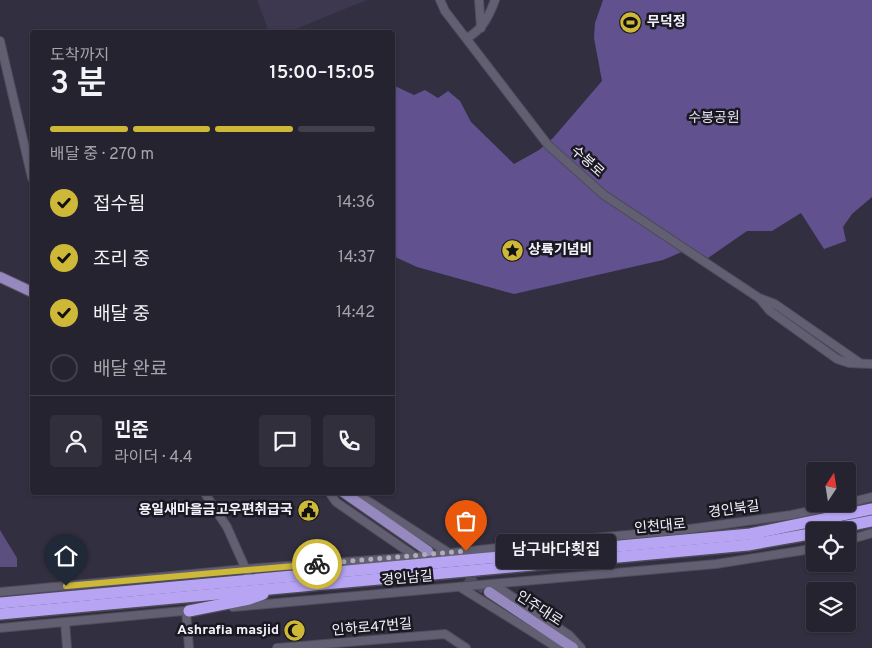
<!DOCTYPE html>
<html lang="ko">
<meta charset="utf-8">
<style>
:root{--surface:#262330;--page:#322f3c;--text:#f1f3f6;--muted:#a4a4ab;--line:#42404c;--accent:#ceb837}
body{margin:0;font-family:Overpass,"Noto Sans KR",sans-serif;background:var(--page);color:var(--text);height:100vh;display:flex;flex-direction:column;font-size:19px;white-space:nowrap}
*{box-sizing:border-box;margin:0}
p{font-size:16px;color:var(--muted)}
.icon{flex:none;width:28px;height:28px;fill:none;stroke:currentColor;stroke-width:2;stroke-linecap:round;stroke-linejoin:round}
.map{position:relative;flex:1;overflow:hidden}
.drawer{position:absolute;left:30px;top:30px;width:365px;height:465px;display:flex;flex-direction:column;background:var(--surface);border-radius:5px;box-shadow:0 1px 4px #0004,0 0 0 1px var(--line)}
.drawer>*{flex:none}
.needle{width:32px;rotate:12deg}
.buttons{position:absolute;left:806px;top:462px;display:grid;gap:10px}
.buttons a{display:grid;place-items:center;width:50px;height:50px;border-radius:5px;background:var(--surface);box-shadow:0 1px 4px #0004,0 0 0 1px var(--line);font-size:25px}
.pin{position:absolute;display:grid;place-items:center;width:42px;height:42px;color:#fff;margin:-51px -21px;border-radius:50% 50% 50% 0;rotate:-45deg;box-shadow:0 0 5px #0007}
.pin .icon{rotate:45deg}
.courier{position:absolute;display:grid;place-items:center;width:50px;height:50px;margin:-25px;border:4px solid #ceb837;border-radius:50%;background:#fff;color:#222;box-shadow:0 1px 6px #0007}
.bubble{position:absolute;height:35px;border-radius:5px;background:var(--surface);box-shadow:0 1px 4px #0004,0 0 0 1px var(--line);font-size:16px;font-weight:600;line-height:35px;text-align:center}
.summary em{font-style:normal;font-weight:600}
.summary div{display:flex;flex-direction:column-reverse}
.summary{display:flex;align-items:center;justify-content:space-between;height:85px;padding:0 20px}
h1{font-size:32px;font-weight:600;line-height:38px}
.bar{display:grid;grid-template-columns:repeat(4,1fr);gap:8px 5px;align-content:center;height:60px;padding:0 20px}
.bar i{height:6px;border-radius:4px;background:var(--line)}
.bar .on{background:var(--accent)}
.bar p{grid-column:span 4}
.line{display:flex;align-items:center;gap:12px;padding:0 20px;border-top:1px solid var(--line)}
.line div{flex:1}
.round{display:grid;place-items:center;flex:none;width:52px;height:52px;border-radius:5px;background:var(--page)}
ol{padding:0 20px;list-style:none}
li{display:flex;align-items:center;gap:15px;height:55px}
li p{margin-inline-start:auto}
li .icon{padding:5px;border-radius:50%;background:var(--accent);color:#111;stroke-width:4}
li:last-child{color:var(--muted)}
li i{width:28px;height:28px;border:2px solid var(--line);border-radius:50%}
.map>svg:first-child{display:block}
</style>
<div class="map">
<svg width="872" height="648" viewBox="0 0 872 648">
<rect width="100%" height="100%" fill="#322f40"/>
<path fill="#3d384f" d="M 257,0 L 367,0 L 288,32 L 269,32 Z"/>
<path fill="#5a4f7e" d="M 0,530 L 17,558 L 17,567 L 0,567 Z"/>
<path fill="#61518f" d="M 603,0 L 872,0 L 872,197 L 852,214 L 843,227 L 846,241 L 824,249 L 801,213 L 772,231 L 747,231 L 708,258 L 691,248 L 663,260 L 514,294 L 417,267 L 393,256 L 392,83 L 397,87 L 414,95 L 425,90 L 438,98 L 448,91 L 460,101 L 471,122 L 514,164 L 539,150 L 553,138 L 602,81 L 594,38 L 595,23 Z"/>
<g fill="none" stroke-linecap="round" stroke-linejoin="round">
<path stroke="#4f4c5c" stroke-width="10" stroke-dasharray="10 5" stroke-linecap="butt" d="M 454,569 L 484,589"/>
<defs>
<g id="minor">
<path d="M 440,0 L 445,11 L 548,145 L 604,195 L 759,298 L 775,304 L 860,363"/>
<path d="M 479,0 L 481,28"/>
<path d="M 467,38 C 483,29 489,16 495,0"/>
<path d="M 0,41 L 32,178"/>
<path d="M 760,299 L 770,311 L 837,359 L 849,363 L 872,364"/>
<path d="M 204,492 L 227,527 L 247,572"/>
<path d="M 329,492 L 336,502 L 416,557"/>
<path d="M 354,492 L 449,553"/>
<path d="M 848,503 L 872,497"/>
<path d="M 848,540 L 872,533"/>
<path d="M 493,584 L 569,635 L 581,648"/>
<path d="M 460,587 L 558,648"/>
<path d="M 0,592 L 245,569 L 416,557 L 550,542 L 682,530 L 791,515 L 843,504"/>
<path d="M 233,607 L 716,564 L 799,551 L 815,548"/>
<path d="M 186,611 L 189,648"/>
<path d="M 65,622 L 67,648"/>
<path d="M 0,628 L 194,610"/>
<path d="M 277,648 L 445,634 L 466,648"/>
</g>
<g id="major">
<path d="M 0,277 L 32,292"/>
<path d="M 343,492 L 428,551"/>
<path d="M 489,592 L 573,648"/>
</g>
<g id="highway">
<path d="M 822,531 L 872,521"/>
<path d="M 0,603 L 750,534 L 872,509"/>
<path d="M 189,611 L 249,599 L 263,594"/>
<path d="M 0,614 L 748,545 L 815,533"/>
</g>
</defs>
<use href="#minor" stroke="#4e4b59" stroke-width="10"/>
<use href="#major" stroke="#4e4b59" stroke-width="12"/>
<use href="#highway" stroke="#4e4b59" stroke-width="14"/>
<use href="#minor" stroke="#635f72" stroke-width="8"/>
<use href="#major" stroke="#9589c0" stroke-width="10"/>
<use href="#highway" stroke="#b7a5f4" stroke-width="11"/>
</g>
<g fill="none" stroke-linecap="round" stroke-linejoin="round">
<path stroke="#afadba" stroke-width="5" stroke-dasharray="0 9" d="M 317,564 L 466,551"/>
<path stroke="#ceb837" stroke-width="6" d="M 66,586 L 317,564"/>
</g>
<defs>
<symbol id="stadium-disc" viewBox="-11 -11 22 22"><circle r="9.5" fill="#ceb837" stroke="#1a1820"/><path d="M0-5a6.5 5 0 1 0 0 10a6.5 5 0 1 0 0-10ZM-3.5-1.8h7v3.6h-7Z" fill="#111"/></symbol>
<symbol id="sight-disc" viewBox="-11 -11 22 22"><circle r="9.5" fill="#ceb837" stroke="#1a1820"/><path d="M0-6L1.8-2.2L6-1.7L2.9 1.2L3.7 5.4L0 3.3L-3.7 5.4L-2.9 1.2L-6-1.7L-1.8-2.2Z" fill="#111"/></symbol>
<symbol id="civic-disc" viewBox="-11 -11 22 22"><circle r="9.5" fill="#ceb837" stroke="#1a1820"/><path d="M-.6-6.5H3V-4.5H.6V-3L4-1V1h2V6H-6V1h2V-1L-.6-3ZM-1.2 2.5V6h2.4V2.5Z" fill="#111"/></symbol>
<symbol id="mosque-disc" viewBox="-11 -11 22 22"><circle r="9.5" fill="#ceb837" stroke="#1a1820"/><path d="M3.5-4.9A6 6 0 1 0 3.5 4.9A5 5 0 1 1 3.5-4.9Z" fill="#111"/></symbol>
</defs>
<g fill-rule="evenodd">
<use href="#stadium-disc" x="618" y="10" width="25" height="25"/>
<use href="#sight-disc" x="500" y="238" width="25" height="25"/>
<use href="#civic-disc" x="296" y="498" width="25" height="25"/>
<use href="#mosque-disc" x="282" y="618" width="25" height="25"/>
</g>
<g text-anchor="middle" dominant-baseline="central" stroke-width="5" stroke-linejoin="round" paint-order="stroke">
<g font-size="14" font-weight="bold" fill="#f3f1fc" stroke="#1a1820" text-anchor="start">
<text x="647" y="22">무덕정</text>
<text x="528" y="250">상륙기념비</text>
<text x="293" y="510" text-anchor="end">용일새마을금고우편취급국</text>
<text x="279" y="630" text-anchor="end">Ashrafia masjid</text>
</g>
<g font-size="14" fill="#e4e0f3" stroke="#1a1820">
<text x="714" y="118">수봉공원</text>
</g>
<g font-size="14" fill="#f3f1fc" stroke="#1a1820">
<text transform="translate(587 162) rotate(42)">수봉로</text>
<text transform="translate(734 510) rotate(-8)">경인북길</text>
<text transform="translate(660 527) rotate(-5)">인천대로</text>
<text transform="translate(407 579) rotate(-5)">경인남길</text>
<text transform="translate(539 609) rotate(33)">인주대로</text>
<text transform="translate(372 628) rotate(-5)">인하로47번길</text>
</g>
</g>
</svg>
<div class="buttons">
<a><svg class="needle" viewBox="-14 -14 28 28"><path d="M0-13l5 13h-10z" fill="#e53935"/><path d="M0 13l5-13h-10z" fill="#a4a4ab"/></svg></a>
<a><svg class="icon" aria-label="locate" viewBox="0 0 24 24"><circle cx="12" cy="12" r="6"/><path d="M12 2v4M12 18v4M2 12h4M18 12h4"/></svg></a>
<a><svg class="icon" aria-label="layers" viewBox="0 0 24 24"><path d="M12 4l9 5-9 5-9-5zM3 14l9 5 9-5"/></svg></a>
</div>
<div class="pin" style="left:466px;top:551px;background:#ea580c"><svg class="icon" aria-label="bag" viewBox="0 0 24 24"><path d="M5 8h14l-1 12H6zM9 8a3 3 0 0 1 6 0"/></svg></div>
<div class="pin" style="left:66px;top:586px;background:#1f2937"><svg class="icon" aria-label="home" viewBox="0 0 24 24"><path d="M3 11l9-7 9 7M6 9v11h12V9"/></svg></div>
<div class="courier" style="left:317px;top:564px"><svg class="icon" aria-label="bike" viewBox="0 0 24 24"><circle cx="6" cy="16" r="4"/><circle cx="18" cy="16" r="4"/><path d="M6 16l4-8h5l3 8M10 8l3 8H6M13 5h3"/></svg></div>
<div class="bubble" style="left:496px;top:534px;width:120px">남구바다횟집</div>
<section class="drawer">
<div class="summary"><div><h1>3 분</h1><p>도착까지</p></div><em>15:00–15:05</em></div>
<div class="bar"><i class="on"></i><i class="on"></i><i class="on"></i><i></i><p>배달 중 · 270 m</p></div>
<ol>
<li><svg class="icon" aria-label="check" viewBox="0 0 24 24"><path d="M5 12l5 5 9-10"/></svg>접수됨<p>14:36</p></li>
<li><svg class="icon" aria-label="check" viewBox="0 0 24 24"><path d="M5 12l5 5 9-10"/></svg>조리 중<p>14:37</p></li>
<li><svg class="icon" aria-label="check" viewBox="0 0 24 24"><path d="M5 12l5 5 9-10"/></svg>배달 중<p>14:42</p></li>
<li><i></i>배달 완료</li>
</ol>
<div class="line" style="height:90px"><a class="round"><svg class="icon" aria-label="person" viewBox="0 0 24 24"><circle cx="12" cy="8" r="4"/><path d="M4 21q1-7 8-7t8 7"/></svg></a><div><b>민준</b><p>라이더 · 4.4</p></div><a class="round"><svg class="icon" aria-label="chat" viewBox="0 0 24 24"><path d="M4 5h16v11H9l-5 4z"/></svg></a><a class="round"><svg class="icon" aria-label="phone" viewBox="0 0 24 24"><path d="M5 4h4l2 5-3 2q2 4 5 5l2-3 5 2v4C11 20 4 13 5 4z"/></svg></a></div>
</section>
</div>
